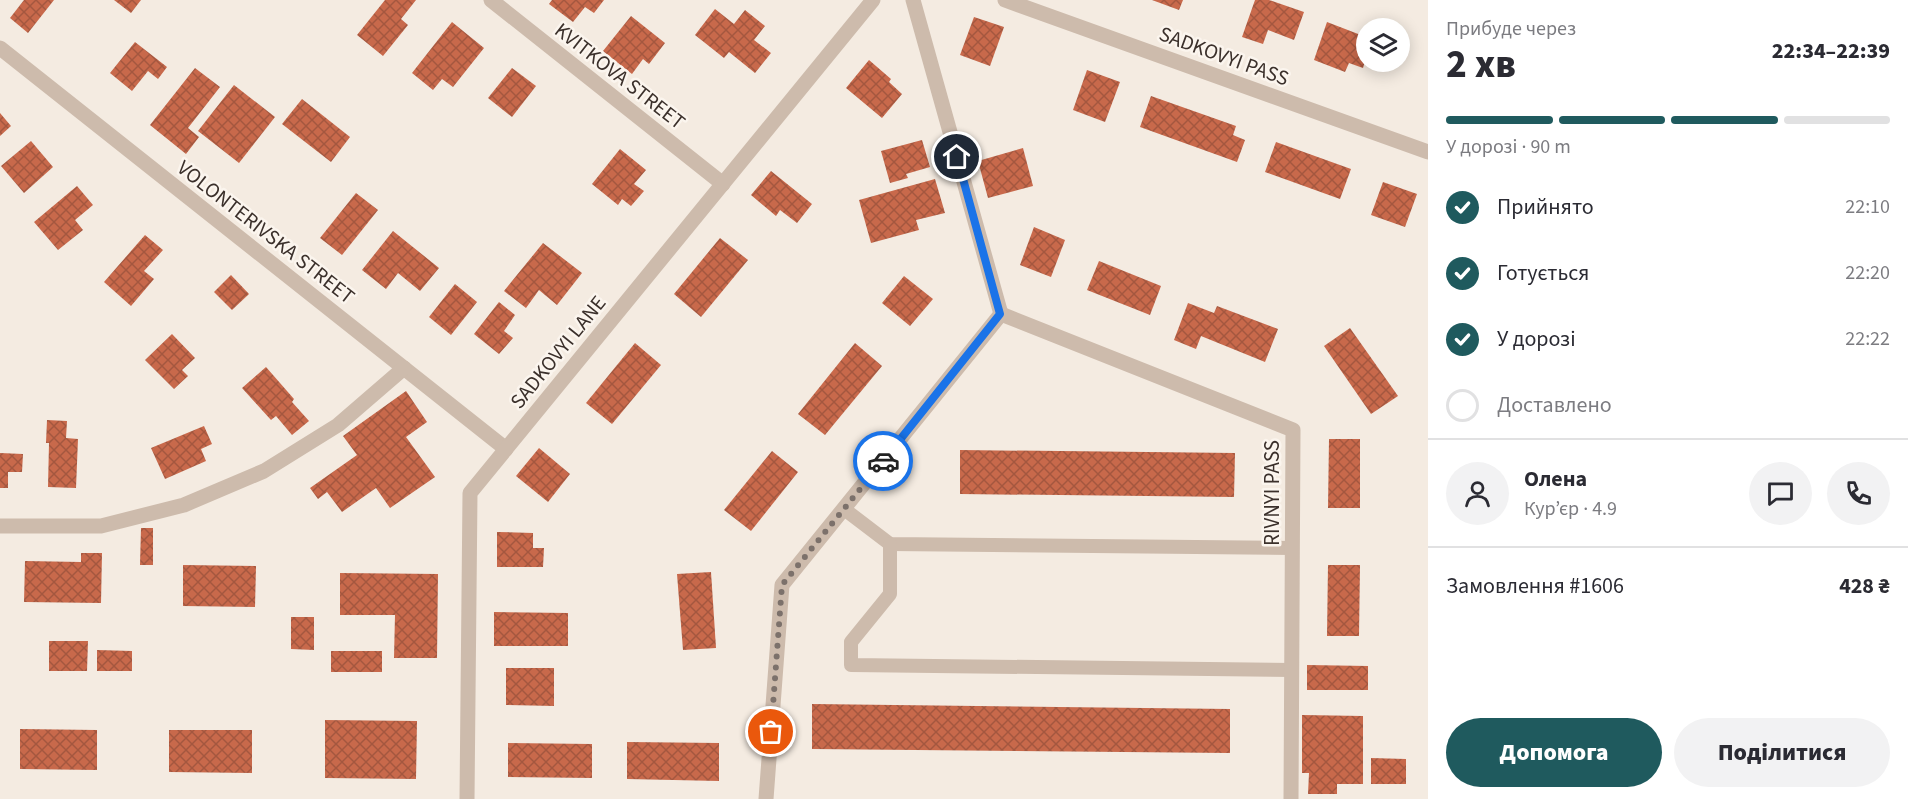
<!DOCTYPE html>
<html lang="uk">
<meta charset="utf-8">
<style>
:root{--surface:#fff;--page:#f2f2f3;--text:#2b2b33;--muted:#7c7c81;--line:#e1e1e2;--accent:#1f5a5e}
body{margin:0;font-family:"Source Sans 3",sans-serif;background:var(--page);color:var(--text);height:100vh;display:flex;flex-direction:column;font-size:22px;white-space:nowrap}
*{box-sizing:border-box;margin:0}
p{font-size:20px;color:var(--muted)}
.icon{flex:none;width:33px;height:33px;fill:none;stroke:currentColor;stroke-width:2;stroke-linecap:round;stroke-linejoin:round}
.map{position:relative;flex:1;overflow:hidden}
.drawer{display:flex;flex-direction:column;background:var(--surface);width:480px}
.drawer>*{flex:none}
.tools{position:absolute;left:1356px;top:18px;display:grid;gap:12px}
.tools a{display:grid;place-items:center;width:54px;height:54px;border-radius:50%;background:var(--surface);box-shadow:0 3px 15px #0003;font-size:30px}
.pin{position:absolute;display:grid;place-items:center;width:51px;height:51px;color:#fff;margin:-26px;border:3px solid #fff;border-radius:50%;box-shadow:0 2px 6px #0007}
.courier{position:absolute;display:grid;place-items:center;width:60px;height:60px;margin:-30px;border:4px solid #1a73e8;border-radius:50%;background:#fff;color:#222;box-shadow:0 2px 8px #0007}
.headline em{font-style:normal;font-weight:800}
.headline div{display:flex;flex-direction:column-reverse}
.headline{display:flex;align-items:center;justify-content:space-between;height:102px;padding:0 18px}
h1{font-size:39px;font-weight:800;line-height:45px}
.bar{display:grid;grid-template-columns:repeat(4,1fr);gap:9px 6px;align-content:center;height:72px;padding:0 18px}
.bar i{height:8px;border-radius:4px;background:var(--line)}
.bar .current{background:var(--accent)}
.bar p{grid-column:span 4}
.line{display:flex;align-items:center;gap:15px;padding:0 18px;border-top:2px solid var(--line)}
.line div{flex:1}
.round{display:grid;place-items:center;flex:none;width:63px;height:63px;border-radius:32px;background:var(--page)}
ol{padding:0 18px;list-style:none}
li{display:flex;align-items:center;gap:18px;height:66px}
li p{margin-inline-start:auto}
li .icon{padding:6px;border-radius:50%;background:var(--accent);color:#fff;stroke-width:4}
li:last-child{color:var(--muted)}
li i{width:33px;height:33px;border:3px solid var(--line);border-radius:50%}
.action{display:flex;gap:12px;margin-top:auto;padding:12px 18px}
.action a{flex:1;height:69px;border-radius:36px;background:var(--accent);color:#fff;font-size:24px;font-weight:800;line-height:69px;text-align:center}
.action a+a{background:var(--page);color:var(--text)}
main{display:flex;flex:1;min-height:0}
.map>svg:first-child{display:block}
</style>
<main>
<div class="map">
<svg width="1428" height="799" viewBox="0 0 1428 799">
<defs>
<pattern id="building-cross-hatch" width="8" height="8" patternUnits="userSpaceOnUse" patternTransform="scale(1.5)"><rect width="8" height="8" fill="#c8694b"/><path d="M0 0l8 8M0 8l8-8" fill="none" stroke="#a4573f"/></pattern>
</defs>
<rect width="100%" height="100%" fill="#f4ebe1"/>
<g fill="url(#building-cross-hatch)">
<path d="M 24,0 L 54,0 L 28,33 L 10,18 Z"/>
<path d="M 114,0 L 141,0 L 131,13 Z"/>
<path d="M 385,0 L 416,0 L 401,19 L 408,25 L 383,56 L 357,35 Z"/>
<path d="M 552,0 L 604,0 L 594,13 L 585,7 L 573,22 L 549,4 Z"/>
<path d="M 1152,0 L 1183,0 L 1179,10 Z"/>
<path d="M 1255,0 L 1269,0 L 1304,12 L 1294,40 L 1268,30 L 1263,44 L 1242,37 Z"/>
<path d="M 715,9 L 734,24 L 745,10 L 765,26 L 754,40 L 771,53 L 755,73 L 729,52 L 724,58 L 695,35 Z"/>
<path d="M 631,16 L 665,43 L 649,64 L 643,59 L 632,74 L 603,51 Z"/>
<path d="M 974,17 L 1004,27 L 990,66 L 960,55 Z"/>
<path d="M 452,22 L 484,48 L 453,87 L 442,79 L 433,90 L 412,73 Z"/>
<path d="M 1327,22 L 1366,37 L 1366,58 L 1363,68 L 1349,63 L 1345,72 L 1314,60 Z"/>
<path d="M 135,42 L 167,67 L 158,79 L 148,71 L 132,91 L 110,73 Z"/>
<path d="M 869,60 L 891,79 L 889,82 L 902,94 L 882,118 L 846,88 Z"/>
<path d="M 195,68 L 220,87 L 188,128 L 199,137 L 186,154 L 150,125 Z"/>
<path d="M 512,68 L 536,86 L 512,117 L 488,98 Z"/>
<path d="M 1087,70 L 1120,82 L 1105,122 L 1073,110 Z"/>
<path d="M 234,85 L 275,117 L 239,163 L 198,131 Z"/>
<path d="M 1151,96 L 1236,126 L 1233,135 L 1245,140 L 1237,162 L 1140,127 Z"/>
<path d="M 302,99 L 350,137 L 331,162 L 282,124 Z"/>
<path d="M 0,113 L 11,126 L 0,136 Z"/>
<path d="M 922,140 L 930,167 L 906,174 L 908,178 L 890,183 L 881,151 Z"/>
<path d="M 31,141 L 53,167 L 24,193 L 1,166 Z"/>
<path d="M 1276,142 L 1351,169 L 1340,199 L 1265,172 Z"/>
<path d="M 1023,148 L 1033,186 L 988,198 L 978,161 Z"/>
<path d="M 620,149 L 646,170 L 634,184 L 644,191 L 631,206 L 622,199 L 618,205 L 592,184 Z"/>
<path d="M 771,171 L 812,204 L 797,223 L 780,210 L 776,216 L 751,195 Z"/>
<path d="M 935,179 L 945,213 L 916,220 L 919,230 L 871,243 L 859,200 Z"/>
<path d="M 1383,182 L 1417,194 L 1405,227 L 1371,215 Z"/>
<path d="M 77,186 L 93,205 L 75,220 L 83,230 L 58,250 L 34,222 Z"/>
<path d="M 356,193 L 378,210 L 342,255 L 320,238 Z"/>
<path d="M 1034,227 L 1065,240 L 1051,277 L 1020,265 Z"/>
<path d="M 393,231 L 439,268 L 420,291 L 398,273 L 386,289 L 362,270 Z"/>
<path d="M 145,235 L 163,250 L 144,271 L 154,279 L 131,306 L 104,282 Z"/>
<path d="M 720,238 L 748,260 L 701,317 L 674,294 Z"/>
<path d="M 543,243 L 582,273 L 557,305 L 539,290 L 526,308 L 504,291 Z"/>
<path d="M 1099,261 L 1161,286 L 1150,315 L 1087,290 Z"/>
<path d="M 231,275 L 249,294 L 232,310 L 214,292 Z"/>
<path d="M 904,276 L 933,299 L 910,326 L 882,303 Z"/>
<path d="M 455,284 L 477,302 L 451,335 L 429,317 Z"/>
<path d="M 499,302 L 515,315 L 504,331 L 513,338 L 499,354 L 474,334 Z"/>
<path d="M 1188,303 L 1214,313 L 1217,306 L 1278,329 L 1265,362 L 1201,336 L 1196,349 L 1174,340 Z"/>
<path d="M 1350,328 L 1398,396 L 1371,414 L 1324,346 Z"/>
<path d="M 172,334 L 195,358 L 182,370 L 188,376 L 174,389 L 145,360 Z"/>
<path d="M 635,343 L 661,365 L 612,424 L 586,403 Z"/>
<path d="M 855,343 L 882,366 L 825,435 L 798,414 Z"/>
<path d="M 266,367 L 294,399 L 292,402 L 309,421 L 292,435 L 276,416 L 271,420 L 242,388 Z"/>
<path d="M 406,391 L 427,422 L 406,437 L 435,477 L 390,508 L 376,488 L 342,512 L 327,492 L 318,499 L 310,488 L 357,455 L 343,436 Z"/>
<path d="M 47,420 L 67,421 L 66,438 L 78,439 L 76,488 L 48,487 L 49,443 L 46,443 Z"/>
<path d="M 204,426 L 212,444 L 201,449 L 206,461 L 165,479 L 151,448 Z"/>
<path d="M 1329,439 L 1360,439 L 1360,508 L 1328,508 Z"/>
<path d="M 539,448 L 570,474 L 548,502 L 516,476 Z"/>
<path d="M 960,450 L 1235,453 L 1234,497 L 960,494 Z"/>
<path d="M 772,451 L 798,472 L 751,531 L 724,510 Z"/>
<path d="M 0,453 L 23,454 L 22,472 L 8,472 L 8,488 L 0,488 Z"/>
<path d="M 141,528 L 153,528 L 153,565 L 140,565 Z"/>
<path d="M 497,532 L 533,533 L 533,548 L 544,548 L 543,567 L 497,567 Z"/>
<path d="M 81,553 L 102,553 L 101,603 L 24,602 L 25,561 L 81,562 Z"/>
<path d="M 183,565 L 256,566 L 255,607 L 183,606 Z"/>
<path d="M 1328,565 L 1360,565 L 1359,636 L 1327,636 Z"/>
<path d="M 711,572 L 716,648 L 683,650 L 677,574 Z"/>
<path d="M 340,573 L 438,574 L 437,658 L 394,658 L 395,615 L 340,615 Z"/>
<path d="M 494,612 L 568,613 L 568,646 L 494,646 Z"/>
<path d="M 291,617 L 314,617 L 314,650 L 291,649 Z"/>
<path d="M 49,641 L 88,641 L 87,671 L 49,671 Z"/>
<path d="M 97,650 L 132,651 L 132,671 L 97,671 Z"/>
<rect x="331" y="651" width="51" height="21"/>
<path d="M 1307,665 L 1368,666 L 1368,690 L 1307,690 Z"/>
<path d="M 506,668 L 554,668 L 554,706 L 506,705 Z"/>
<path d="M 812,704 L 1230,709 L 1230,753 L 812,749 Z"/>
<path d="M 1302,715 L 1363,716 L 1363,784 L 1337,784 L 1337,794 L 1308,794 L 1309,773 L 1302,773 Z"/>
<path d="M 325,720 L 417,721 L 416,779 L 325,778 Z"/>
<path d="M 20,729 L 97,730 L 97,770 L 20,769 Z"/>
<path d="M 169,730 L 252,730 L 252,773 L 169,772 Z"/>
<path d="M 627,742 L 719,743 L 719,781 L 627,779 Z"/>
<path d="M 508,743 L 592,744 L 592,778 L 508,777 Z"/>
<path d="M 1371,758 L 1406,759 L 1406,784 L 1371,784 Z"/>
</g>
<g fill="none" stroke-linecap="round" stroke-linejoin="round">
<g stroke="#cdbbac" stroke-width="14">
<path d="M 844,509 L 890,544 L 1292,548"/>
<path d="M 890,544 L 890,594 L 851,642 L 851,665 L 1292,670"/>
</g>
<g stroke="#cdbbac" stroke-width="15">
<path d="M 491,0 L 723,184"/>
<path d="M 913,0 L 1001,314"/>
<path d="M 1005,0 L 1428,152"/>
<path d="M 0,48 L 506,449"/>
<path d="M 1001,314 L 1293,430 L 1291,799"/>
<path d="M 0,526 L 101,526 L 184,505 L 264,471 L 338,425 L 404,368"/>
<path d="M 467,799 L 470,493 L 873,0"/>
<path d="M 766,799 L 782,585 L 1001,314"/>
</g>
</g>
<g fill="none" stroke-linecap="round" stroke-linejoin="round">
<path stroke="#7c716b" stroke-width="6" stroke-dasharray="0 10.8" d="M 771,732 L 782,585 L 883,461"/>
<path stroke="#1a73e8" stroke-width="8" d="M 883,461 L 1000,314 L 957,157"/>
</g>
<g text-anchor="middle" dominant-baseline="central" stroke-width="5" stroke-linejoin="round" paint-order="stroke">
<g font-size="21" fill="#3b302b" stroke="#fbf5ee">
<text transform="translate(1224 56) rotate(20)">SADKOVYI PASS</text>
<text transform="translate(620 76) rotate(38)">KVITKOVA STREET</text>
<text transform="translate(266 232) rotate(38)">VOLONTERIVSKA STREET</text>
<text transform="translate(558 352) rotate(-51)">SADKOVYI LANE</text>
<text transform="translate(1272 493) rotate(-90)">RIVNYI PASS</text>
</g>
</g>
</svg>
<div class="tools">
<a><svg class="icon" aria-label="layers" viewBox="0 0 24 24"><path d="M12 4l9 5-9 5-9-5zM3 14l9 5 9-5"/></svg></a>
</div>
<div class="pin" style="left:771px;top:732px;background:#ea580c"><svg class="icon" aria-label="bag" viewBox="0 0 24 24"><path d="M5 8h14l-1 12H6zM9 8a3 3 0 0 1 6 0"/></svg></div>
<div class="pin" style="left:957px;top:157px;background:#1f2937"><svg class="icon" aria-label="home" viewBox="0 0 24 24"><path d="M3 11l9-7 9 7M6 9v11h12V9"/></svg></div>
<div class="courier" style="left:883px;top:461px"><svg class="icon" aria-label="car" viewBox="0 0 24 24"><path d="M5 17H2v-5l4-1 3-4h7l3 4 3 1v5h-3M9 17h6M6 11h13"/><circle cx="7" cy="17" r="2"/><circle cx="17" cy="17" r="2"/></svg></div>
</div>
<section class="drawer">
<div class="headline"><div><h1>2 хв</h1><p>Прибуде через</p></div><em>22:34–22:39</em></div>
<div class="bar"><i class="current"></i><i class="current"></i><i class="current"></i><i></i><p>У дорозі · 90 m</p></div>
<ol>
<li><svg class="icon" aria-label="check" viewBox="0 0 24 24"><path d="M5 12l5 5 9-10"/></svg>Прийнято<p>22:10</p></li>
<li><svg class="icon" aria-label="check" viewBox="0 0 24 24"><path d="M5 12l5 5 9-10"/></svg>Готується<p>22:20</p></li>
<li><svg class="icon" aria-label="check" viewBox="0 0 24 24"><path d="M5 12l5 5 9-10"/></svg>У дорозі<p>22:22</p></li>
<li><i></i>Доставлено</li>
</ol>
<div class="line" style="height:108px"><a class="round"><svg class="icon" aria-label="person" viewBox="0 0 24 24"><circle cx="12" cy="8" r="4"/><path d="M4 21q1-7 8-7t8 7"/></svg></a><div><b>Олена</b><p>Кур’єр · 4.9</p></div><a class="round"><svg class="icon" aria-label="chat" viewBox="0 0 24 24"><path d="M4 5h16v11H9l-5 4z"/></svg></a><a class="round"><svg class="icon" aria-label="phone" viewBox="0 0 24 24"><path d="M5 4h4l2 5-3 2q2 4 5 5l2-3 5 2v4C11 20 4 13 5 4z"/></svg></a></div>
<div class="line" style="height:78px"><div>Замовлення #1606</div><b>428 ₴</b></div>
<div class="action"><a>Допомога</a><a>Поділитися</a></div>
</section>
</main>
